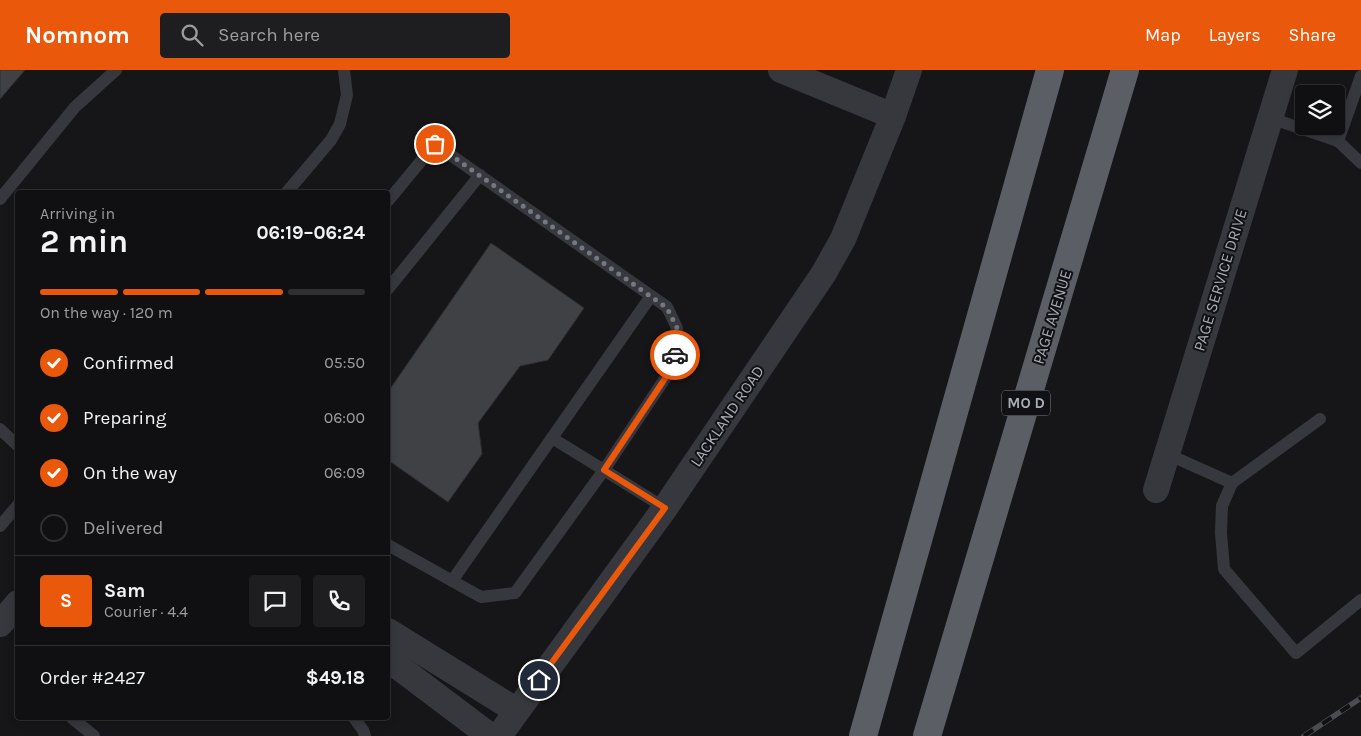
<!DOCTYPE html>
<meta charset="utf-8">
<style>
:root{--surface:#101012;--page:#1e1e20;--text:#f1f3f6;--muted:#9c9d9f;--line:#303032;--accent:#ea580c}
body{margin:0;font-family:Karla,sans-serif;background:var(--page);color:var(--text);height:100vh;display:flex;flex-direction:column;font-size:19px;white-space:nowrap}
*{box-sizing:border-box;margin:0}
p{font-size:16px;color:var(--muted)}
.icon{flex:none;width:28px;height:28px;fill:none;stroke:currentColor;stroke-width:2;stroke-linecap:round;stroke-linejoin:round}
.map{position:relative;flex:1;overflow:hidden}
.drawer{position:absolute;left:15px;top:120px;width:375px;height:530px;display:flex;flex-direction:column;background:var(--surface);border-radius:5px;box-shadow:0 2px 8px #0003,0 0 0 1px var(--line)}
.drawer>*{flex:none}
.fabs{position:absolute;left:1295px;top:15px;display:grid;gap:10px}
.fabs a{display:grid;place-items:center;width:50px;height:50px;border-radius:5px;background:var(--surface);box-shadow:0 2px 8px #0003,0 0 0 1px var(--line);font-size:25px}
.pin{position:absolute;display:grid;place-items:center;width:42px;height:42px;color:#fff;margin:-21px;border:2px solid #fff;border-radius:50%;box-shadow:0 1px 5px #0007}
.courier{position:absolute;display:grid;place-items:center;width:50px;height:50px;margin:-25px;border:4px solid #ea580c;border-radius:50%;background:#fff;color:#222;box-shadow:0 1px 6px #0007}
.summary em{font-style:normal;font-weight:700}
.summary div{display:flex;flex-direction:column-reverse}
.summary{display:flex;align-items:center;justify-content:space-between;height:85px;padding:0 25px}
h1{font-size:32px;font-weight:700;line-height:38px}
.bar{display:grid;grid-template-columns:repeat(4,1fr);gap:8px 5px;align-content:center;height:60px;padding:0 25px}
.bar i{height:6px;border-radius:4px;background:var(--line)}
.bar .on{background:var(--accent)}
.bar p{grid-column:span 4}
.line{display:flex;align-items:center;gap:12px;padding:0 25px;border-top:1px solid var(--line)}
.line div{flex:1}
.round{display:grid;place-items:center;flex:none;width:52px;height:52px;border-radius:5px;background:var(--page)}
ol{padding:0 25px;list-style:none}
li{display:flex;align-items:center;gap:15px;height:55px}
li p{margin-inline-start:auto}
li .icon{padding:5px;border-radius:50%;background:var(--accent);color:#fff;stroke-width:4}
li:last-child{color:var(--muted)}
li i{width:28px;height:28px;border:2px solid var(--line);border-radius:50%}
header{display:flex;align-items:center;gap:30px;box-sizing:border-box;height:70px;padding:0 25px;background:var(--accent);color:#fff}
header strong{font-size:24px}
nav{display:flex;gap:28px;margin-inline-start:auto;font-size:18px}
.search{width:350px;height:45px;background:var(--page);display:flex;align-items:center;gap:12px;box-sizing:border-box;padding:0 18px;border-radius:5px;color:var(--muted);font-size:19px}
.map>svg:first-child{display:block}
</style>
<header>
<strong>Nomnom</strong>
<div class="search"><svg class="icon" aria-label="search" viewBox="0 0 24 24"><circle cx="10" cy="10" r="6"/><path d="M15 15l6 6"/></svg>Search here</div>
<nav><a>Map</a><a>Layers</a><a>Share</a></nav>
</header>
<div class="map">
<svg width="1361" height="666" viewBox="0 0 1361 666">
<rect width="100%" height="100%" fill="#161618"/>
<g fill="#404145" stroke="#303034">
<path d="M 0,0 L 25,0 L 0,29 Z"/>
<path d="M 491,173 L 584,238 L 548,290 L 520,296 L 478,353 L 482,384 L 448,432 L 388,390 L 388,322 Z"/>
</g>
<g fill="none" stroke-linecap="round" stroke-linejoin="round">
<g stroke="#37383d" stroke-width="12">
<path d="M 1270,48 L 1338,71 L 1361,93"/>
<path d="M 1338,71 L 1361,6"/>
<path d="M 287,122 L 331,70 L 340,54 L 347,25 L 344,0"/>
<path d="M 0,129 L 75,37 L 116,0"/>
<path d="M 388,131 L 435,74 L 667,237 L 677,258 L 674,295 L 604,400 L 665,438"/>
<path d="M 388,219 L 480,105"/>
<path d="M 0,359 L 18,376"/>
<path d="M 1167,384 L 1232,413 L 1320,349"/>
<path d="M 1232,413 L 1222,436 L 1221,463 L 1224,499 L 1296,583 L 1361,530"/>
<path d="M 0,456 L 18,435"/>
<path d="M 388,475 L 481,527 L 515,523 L 604,400 L 552,368"/>
<path d="M 452,511 L 651,226"/>
<path d="M 72,648 L 94,666"/>
<path d="M 354,648 L 363,660 L 365,666"/>
</g>
<g stroke="#37383d" stroke-width="26">
<path d="M 781,0 L 893,46"/>
<path d="M 1156,420 L 1285,0"/>
<path d="M 0,554 L 18,533"/>
<path d="M 388,561 L 517,641"/>
<path d="M 388,589 L 490,666"/>
<path d="M 499,666 L 665,438 L 824,203 L 843,169 L 893,46 L 909,0"/>
</g>
<g stroke="#5b5e65" stroke-width="28">
<path d="M 863,666 L 1050,0"/>
<path d="M 927,666 L 1125,0"/>
</g>
<defs>
<path id="rail" d="M 1304,666 L 1361,628"/>
</defs>
<use href="#rail" stroke="#4a4c52" stroke-width="5.5"/>
<use href="#rail" stroke="#111113" stroke-width="4" stroke-dasharray="11" stroke-linecap="butt"/>
</g>
<g fill="none" stroke-linecap="round" stroke-linejoin="round">
<path stroke="#757880" stroke-width="5" stroke-dasharray="0 9" d="M 435,74 L 667,238 L 677,258 L 675,285"/>
<path stroke="#ea580c" stroke-width="6" d="M 539,610 L 665,438 L 604,400 L 674,295 L 675,285"/>
</g>
<g text-anchor="middle" dominant-baseline="central" stroke-width="4" stroke-linejoin="round" paint-order="stroke">
<rect fill="#111113" stroke="#7b7e86" stroke-width="1" x="1002" y="320.5" width="48" height="25" rx="4"/>
<g font-size="15" font-weight="bold" fill="#a8adb8">
<text x="1026" y="333">MO D</text>
</g>
<g font-size="16" fill="#a8adb8" stroke="#111113">
<text transform="translate(1220 210) rotate(-73)">PAGE SERVICE DRIVE</text>
<text transform="translate(1052 247) rotate(-73)">PAGE AVENUE</text>
<text transform="translate(727 346) rotate(-56)">LACKLAND ROAD</text>
</g>
</g>
</svg>
<div class="fabs">
<a><svg class="icon" aria-label="layers" viewBox="0 0 24 24"><path d="M12 4l9 5-9 5-9-5zM3 14l9 5 9-5"/></svg></a>
</div>
<div class="pin" style="left:435px;top:74px;background:#ea580c"><svg class="icon" aria-label="bag" viewBox="0 0 24 24"><path d="M5 8h14l-1 12H6zM9 8a3 3 0 0 1 6 0"/></svg></div>
<div class="pin" style="left:539px;top:610px;background:#1f2937"><svg class="icon" aria-label="home" viewBox="0 0 24 24"><path d="M3 11l9-7 9 7M6 9v11h12V9"/></svg></div>
<div class="courier" style="left:675px;top:285px"><svg class="icon" aria-label="car" viewBox="0 0 24 24"><path d="M5 17H2v-5l4-1 3-4h7l3 4 3 1v5h-3M9 17h6M6 11h13"/><circle cx="7" cy="17" r="2"/><circle cx="17" cy="17" r="2"/></svg></div>
<section class="drawer">
<div class="summary"><div><h1>2 min</h1><p>Arriving in</p></div><em>06:19–06:24</em></div>
<div class="bar"><i class="on"></i><i class="on"></i><i class="on"></i><i></i><p>On the way · 120 m</p></div>
<ol>
<li><svg class="icon" aria-label="check" viewBox="0 0 24 24"><path d="M5 12l5 5 9-10"/></svg>Confirmed<p>05:50</p></li>
<li><svg class="icon" aria-label="check" viewBox="0 0 24 24"><path d="M5 12l5 5 9-10"/></svg>Preparing<p>06:00</p></li>
<li><svg class="icon" aria-label="check" viewBox="0 0 24 24"><path d="M5 12l5 5 9-10"/></svg>On the way<p>06:09</p></li>
<li><i></i>Delivered</li>
</ol>
<div class="line" style="height:90px"><b class="round" style="background:var(--accent);color:#fff">S</b><div><b>Sam</b><p>Courier · 4.4</p></div><a class="round"><svg class="icon" aria-label="chat" viewBox="0 0 24 24"><path d="M4 5h16v11H9l-5 4z"/></svg></a><a class="round"><svg class="icon" aria-label="phone" viewBox="0 0 24 24"><path d="M5 4h4l2 5-3 2q2 4 5 5l2-3 5 2v4C11 20 4 13 5 4z"/></svg></a></div>
<div class="line" style="height:65px"><div>Order #2427</div><b>$49.18</b></div>
</section>
</div>
